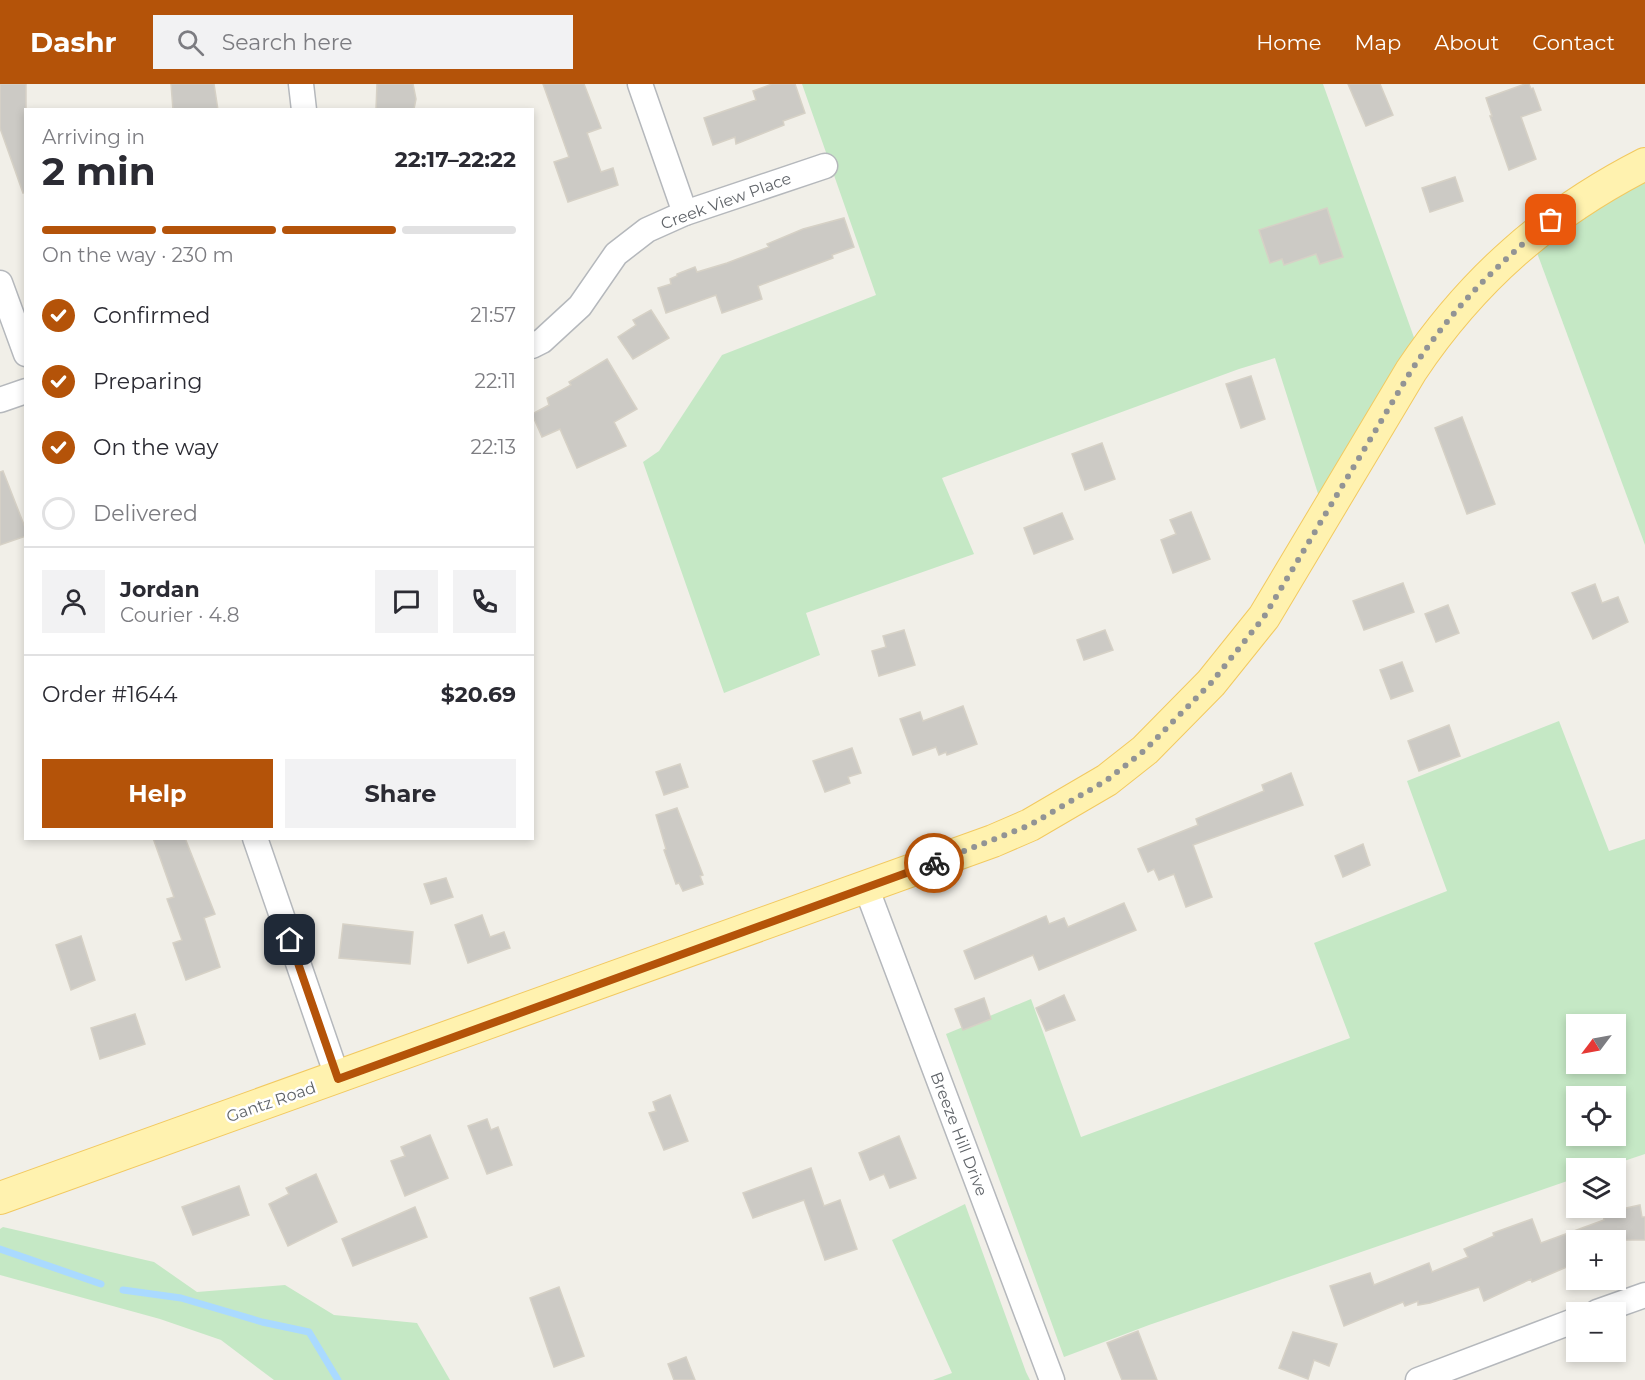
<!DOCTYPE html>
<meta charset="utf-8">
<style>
:root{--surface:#fff;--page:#f2f2f3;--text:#2b2b33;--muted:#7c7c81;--line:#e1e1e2;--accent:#b45309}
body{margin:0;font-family:Montserrat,sans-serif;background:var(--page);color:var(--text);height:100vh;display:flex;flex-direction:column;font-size:22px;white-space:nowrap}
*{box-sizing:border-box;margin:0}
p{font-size:20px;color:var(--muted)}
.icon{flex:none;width:33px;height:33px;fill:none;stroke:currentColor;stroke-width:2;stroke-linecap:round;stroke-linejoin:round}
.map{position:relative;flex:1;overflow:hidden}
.details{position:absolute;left:24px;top:24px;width:510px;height:732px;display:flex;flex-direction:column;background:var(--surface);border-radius:0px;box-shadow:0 3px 9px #0003}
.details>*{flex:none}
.needle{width:39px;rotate:238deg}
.controls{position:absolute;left:1566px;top:930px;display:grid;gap:12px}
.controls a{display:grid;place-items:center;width:60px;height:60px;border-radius:0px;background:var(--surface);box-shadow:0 3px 9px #0003;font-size:30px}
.pin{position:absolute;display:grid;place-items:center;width:51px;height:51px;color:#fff;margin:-26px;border-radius:12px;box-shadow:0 3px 9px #0006}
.courier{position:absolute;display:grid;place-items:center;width:60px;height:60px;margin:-30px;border:4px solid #b45309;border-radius:50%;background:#fff;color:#222;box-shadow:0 2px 8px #0007}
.head em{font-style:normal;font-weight:700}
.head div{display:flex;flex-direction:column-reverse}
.head{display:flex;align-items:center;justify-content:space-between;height:102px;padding:0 18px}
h1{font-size:39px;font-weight:700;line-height:45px}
.bar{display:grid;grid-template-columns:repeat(4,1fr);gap:9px 6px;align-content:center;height:72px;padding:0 18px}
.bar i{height:8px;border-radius:4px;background:var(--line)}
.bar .current{background:var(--accent)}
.bar p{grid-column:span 4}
.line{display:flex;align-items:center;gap:15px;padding:0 18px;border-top:2px solid var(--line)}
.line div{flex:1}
.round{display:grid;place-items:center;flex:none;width:63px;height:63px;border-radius:0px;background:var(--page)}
ol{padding:0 18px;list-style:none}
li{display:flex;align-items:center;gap:18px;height:66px}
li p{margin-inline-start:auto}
li .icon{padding:6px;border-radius:50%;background:var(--accent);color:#fff;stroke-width:4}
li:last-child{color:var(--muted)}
li i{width:33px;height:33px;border:3px solid var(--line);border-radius:50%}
.action{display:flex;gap:12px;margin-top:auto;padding:12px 18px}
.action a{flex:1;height:69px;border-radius:0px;background:var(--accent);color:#fff;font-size:24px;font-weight:700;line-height:69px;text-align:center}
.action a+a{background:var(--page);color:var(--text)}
header{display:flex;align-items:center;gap:36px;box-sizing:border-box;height:84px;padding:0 30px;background:var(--accent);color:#fff}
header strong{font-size:28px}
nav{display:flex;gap:33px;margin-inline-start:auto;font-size:21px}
.search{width:420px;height:54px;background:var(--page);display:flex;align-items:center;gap:15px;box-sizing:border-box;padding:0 21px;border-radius:0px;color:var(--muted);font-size:22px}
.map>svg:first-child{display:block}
</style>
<header>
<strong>Dashr</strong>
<div class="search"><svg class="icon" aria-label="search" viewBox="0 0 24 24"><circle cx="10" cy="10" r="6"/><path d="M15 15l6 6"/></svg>Search here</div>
<nav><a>Home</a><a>Map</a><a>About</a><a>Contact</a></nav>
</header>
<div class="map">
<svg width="1645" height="1296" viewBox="0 0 1645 1296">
<rect width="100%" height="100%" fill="#f1efe8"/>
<g fill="#c5e8c5" fill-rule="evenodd">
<path d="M 802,0 L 1323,0 L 1416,259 L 1320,416 L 1275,274 L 1239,285 L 942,394 L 974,470 L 806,529 L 820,571 L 724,609 L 643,378 L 659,367 L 722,271 L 876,211 Z"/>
<path d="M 1645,97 L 1645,461 L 1536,166 L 1579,133 Z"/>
<path d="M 1559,637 L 1609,767 L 1645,755 L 1645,1070 L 1603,1084 L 1576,1084 L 1576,1094 L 1149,1241 L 1064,1273 L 946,950 L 1031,915 L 1081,1053 L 1350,954 L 1314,859 L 1447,807 L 1407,697 ZM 1576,940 L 1616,940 L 1616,980 L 1576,980 ZM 1576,1012 L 1616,1012 L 1616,1052 L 1576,1052 Z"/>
<path d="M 965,1120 L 1026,1288 L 1030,1296 L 933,1296 L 952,1289 L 892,1156 Z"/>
<path d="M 3,1143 L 154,1178 L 197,1208 L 285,1201 L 334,1231 L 417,1239 L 450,1296 L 274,1296 L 221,1256 L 160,1235 L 0,1191 L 0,1145 Z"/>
</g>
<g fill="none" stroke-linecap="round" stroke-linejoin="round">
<g stroke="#aadaff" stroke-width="7">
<path d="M 0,1165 L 101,1200"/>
<path d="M 123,1206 L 181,1214 L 262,1238 L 309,1248 L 338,1296"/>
</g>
</g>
<g fill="#cccac5" stroke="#d6d1c6" stroke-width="1.5">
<path d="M 0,0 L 26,0 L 26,108 L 23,109 L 0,44 Z"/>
<path d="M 171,0 L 214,0 L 218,26 L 173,26 Z"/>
<path d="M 377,0 L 413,0 L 416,15 L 414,25 L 376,25 Z"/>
<path d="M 543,0 L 584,0 L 601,44 L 587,49 L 601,88 L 613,84 L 618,101 L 568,118 L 554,78 L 569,73 Z"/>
<path d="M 772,0 L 795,0 L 805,29 L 783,37 L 784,41 L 736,60 L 735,53 L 713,61 L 704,34 L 756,16 L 753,7 Z"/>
<path d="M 1348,0 L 1380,0 L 1393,31 L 1366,42 Z"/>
<path d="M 1525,0 L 1529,0 L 1531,5 L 1533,4 L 1541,26 L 1521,33 L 1536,75 L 1509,86 L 1490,32 L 1492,32 L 1486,14 Z"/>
<path d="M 1455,93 L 1463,117 L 1430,128 L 1422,104 Z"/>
<path d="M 1327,124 L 1343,173 L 1320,180 L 1316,170 L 1284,181 L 1282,175 L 1270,179 L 1259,146 Z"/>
<path d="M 844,134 L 854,163 L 832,171 L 833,174 L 758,202 L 762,215 L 722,229 L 716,211 L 666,229 L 658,204 L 671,200 L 670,195 L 677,192 L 677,190 L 695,183 L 697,188 L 727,179 L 769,163 L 767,160 L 803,145 Z"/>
<path d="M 651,226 L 669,254 L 633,275 L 618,253 L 636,241 L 633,236 Z"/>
<path d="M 607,275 L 637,325 L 614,338 L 626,362 L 577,384 L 560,345 L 542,353 L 532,330 L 549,321 L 547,314 L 571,301 L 569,298 Z"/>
<path d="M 1251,292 L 1265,335 L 1241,344 L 1226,300 Z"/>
<path d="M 1462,333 L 1495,420 L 1467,430 L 1435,344 Z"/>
<path d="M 1102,359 L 1115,395 L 1085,406 L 1072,370 Z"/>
<path d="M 3,387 L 26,446 L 26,452 L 0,461 L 0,388 Z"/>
<path d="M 1191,428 L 1210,475 L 1173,489 L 1161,456 L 1176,450 L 1170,436 Z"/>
<path d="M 1062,429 L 1073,455 L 1034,470 L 1024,444 Z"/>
<path d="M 1403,499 L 1414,528 L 1364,546 L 1353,517 Z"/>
<path d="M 1595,500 L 1602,519 L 1618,513 L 1628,538 L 1593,555 L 1572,509 Z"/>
<path d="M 1448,521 L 1459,549 L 1436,558 L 1425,530 Z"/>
<path d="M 904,546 L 915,581 L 879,592 L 872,567 L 886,563 L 883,552 Z"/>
<path d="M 1105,546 L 1113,566 L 1084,576 L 1077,556 Z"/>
<path d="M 1402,578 L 1413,607 L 1391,615 L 1380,586 Z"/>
<path d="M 963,622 L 977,660 L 947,671 L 946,668 L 939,671 L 936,663 L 913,671 L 900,635 L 920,628 L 923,637 Z"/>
<path d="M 1449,641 L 1460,672 L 1419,687 L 1408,657 Z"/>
<path d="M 852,664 L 861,689 L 848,693 L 850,699 L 825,708 L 813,677 Z"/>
<path d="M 680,680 L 688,703 L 664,711 L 656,688 Z"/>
<path d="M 1291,689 L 1303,721 L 1193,761 L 1212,813 L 1186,823 L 1174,790 L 1159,796 L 1154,785 L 1148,788 L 1138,765 L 1198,741 L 1196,735 L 1264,707 L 1262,701 Z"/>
<path d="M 677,724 L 703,791 L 700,792 L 703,800 L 683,807 L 679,799 L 676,800 L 664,766 L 666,765 L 656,731 Z"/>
<path d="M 153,754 L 185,754 L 215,830 L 204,834 L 220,883 L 186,896 L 173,859 L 182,856 L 167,815 L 174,813 Z"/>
<path d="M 1363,760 L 1370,781 L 1343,793 L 1335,772 Z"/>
<path d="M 446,794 L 453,813 L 431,820 L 424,800 Z"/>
<path d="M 1124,819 L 1136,846 L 1039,886 L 1033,871 L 975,895 L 964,867 L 1046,832 L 1049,840 L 1064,834 L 1068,843 Z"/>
<path d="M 482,831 L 490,853 L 504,848 L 510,864 L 468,879 L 455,841 Z"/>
<path d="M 343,840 L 413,848 L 410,880 L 339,874 Z"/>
<path d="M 81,852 L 95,896 L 71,906 L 56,861 Z"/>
<path d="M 1064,911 L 1075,936 L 1046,947 L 1036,924 Z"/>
<path d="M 984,914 L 991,935 L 963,946 L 955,925 Z"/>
<path d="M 135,930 L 145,960 L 100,975 L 91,944 Z"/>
<path d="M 670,1011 L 688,1057 L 664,1066 L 649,1029 L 656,1027 L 653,1018 Z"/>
<path d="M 487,1035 L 491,1046 L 498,1043 L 512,1081 L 487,1090 L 468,1042 Z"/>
<path d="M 430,1051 L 448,1094 L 405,1112 L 391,1077 L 405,1072 L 401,1063 Z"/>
<path d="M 899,1052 L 916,1094 L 890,1104 L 884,1090 L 870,1096 L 859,1069 Z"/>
<path d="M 811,1084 L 824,1122 L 840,1116 L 857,1165 L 825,1176 L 804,1116 L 753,1134 L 743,1109 Z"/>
<path d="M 316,1090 L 337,1138 L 288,1162 L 269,1120 L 289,1110 L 286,1104 Z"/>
<path d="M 239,1102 L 249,1131 L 193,1151 L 182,1123 Z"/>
<path d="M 1640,1121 L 1642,1133 L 1645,1133 L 1645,1156 L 1576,1156 L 1576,1179 L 1532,1198 L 1531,1195 L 1484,1217 L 1479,1203 L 1430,1219 L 1418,1221 L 1418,1217 L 1405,1222 L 1403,1218 L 1344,1242 L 1330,1202 L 1370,1189 L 1374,1201 L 1429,1179 L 1432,1188 L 1468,1173 L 1464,1165 L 1494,1152 L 1493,1149 L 1532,1135 L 1541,1159 L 1604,1136 L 1603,1129 Z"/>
<path d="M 415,1123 L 427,1153 L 353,1182 L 342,1155 Z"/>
<path d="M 559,1203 L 584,1272 L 554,1283 L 530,1214 Z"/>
<path d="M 1138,1247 L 1157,1296 L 1122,1296 L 1107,1259 Z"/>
<path d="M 1293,1248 L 1337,1260 L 1329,1282 L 1314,1276 L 1308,1295 L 1279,1284 Z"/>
<path d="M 686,1273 L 695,1296 L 674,1296 L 668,1280 Z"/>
</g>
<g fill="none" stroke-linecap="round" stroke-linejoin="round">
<defs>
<g id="minor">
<path d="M 301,0 L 304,26"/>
<path d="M 640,0 L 685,129"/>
<path d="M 0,199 L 26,270"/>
<path d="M 532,262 L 542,257 L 580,222 L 616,170 L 647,146 L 685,129 L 825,82"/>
<path d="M 0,316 L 26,307"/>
<path d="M 255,754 L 338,995"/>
<path d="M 866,803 L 1052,1296"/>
<path d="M 1597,1228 L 1645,1211"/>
<path d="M 1418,1296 L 1576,1236"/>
</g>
<path id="major" d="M 0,1114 L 993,757 L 1030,741 L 1107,696 L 1145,666 L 1211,599 L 1264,533 L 1411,287 C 1472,196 1547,130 1645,80"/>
</defs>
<use href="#minor" stroke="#b5b8bc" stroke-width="27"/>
<use href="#major" stroke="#f2c960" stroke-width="34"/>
<use href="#minor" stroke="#fff" stroke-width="24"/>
<use href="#major" stroke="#fff2af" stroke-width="32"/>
</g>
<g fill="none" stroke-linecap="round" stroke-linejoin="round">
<path stroke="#929495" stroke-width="6" stroke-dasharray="0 10.8" d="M 934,779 L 1030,741 L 1107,696 L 1145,666 L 1211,599 L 1264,533 L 1411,287 C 1452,225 1494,183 1551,136"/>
<path stroke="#b45309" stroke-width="8" d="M 290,856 L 338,995 L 934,779"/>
</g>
<g text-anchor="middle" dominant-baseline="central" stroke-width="5" stroke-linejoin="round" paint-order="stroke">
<g font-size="16" fill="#5f6368" stroke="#fff">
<text transform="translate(726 117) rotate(-20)">Creek View Place</text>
<text transform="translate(271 1018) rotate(-19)">Gantz Road</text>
<text transform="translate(959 1050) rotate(69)">Breeze Hill Drive</text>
</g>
</g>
</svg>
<div class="controls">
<a><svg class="needle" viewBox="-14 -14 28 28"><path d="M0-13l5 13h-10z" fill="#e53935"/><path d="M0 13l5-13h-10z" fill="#7c7c81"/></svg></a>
<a><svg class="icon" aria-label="locate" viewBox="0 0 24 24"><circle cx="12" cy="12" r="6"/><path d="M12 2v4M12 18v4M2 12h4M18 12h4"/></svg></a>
<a><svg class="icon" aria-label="layers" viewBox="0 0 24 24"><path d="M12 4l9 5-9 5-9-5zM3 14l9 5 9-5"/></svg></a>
<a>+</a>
<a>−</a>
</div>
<div class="pin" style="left:1551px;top:136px;background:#ea580c"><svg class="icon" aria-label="bag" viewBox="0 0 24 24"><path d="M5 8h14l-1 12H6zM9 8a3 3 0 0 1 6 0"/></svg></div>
<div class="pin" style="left:290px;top:856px;background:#1f2937"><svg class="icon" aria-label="home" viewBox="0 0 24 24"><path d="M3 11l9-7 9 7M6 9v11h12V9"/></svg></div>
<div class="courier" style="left:934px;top:779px"><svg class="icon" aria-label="bike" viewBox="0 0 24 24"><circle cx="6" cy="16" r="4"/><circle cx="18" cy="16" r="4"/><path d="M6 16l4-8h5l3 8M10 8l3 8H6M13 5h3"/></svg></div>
<section class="details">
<div class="head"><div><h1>2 min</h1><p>Arriving in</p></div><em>22:17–22:22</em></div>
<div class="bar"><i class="current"></i><i class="current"></i><i class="current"></i><i></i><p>On the way · 230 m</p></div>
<ol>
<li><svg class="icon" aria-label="check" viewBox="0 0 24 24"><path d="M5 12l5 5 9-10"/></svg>Confirmed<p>21:57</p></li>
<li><svg class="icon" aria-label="check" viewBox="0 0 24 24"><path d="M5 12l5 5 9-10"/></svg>Preparing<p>22:11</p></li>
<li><svg class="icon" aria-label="check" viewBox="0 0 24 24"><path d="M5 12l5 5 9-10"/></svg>On the way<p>22:13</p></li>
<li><i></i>Delivered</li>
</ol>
<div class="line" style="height:108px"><a class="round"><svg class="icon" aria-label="person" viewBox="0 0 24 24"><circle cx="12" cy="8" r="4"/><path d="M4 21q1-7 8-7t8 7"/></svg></a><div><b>Jordan</b><p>Courier · 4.8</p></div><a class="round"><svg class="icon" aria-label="chat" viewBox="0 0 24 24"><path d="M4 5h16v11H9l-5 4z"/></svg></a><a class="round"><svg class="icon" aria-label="phone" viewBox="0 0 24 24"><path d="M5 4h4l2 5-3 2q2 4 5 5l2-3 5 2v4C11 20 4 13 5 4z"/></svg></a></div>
<div class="line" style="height:78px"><div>Order #1644</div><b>$20.69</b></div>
<div class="action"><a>Help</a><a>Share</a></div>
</section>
</div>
